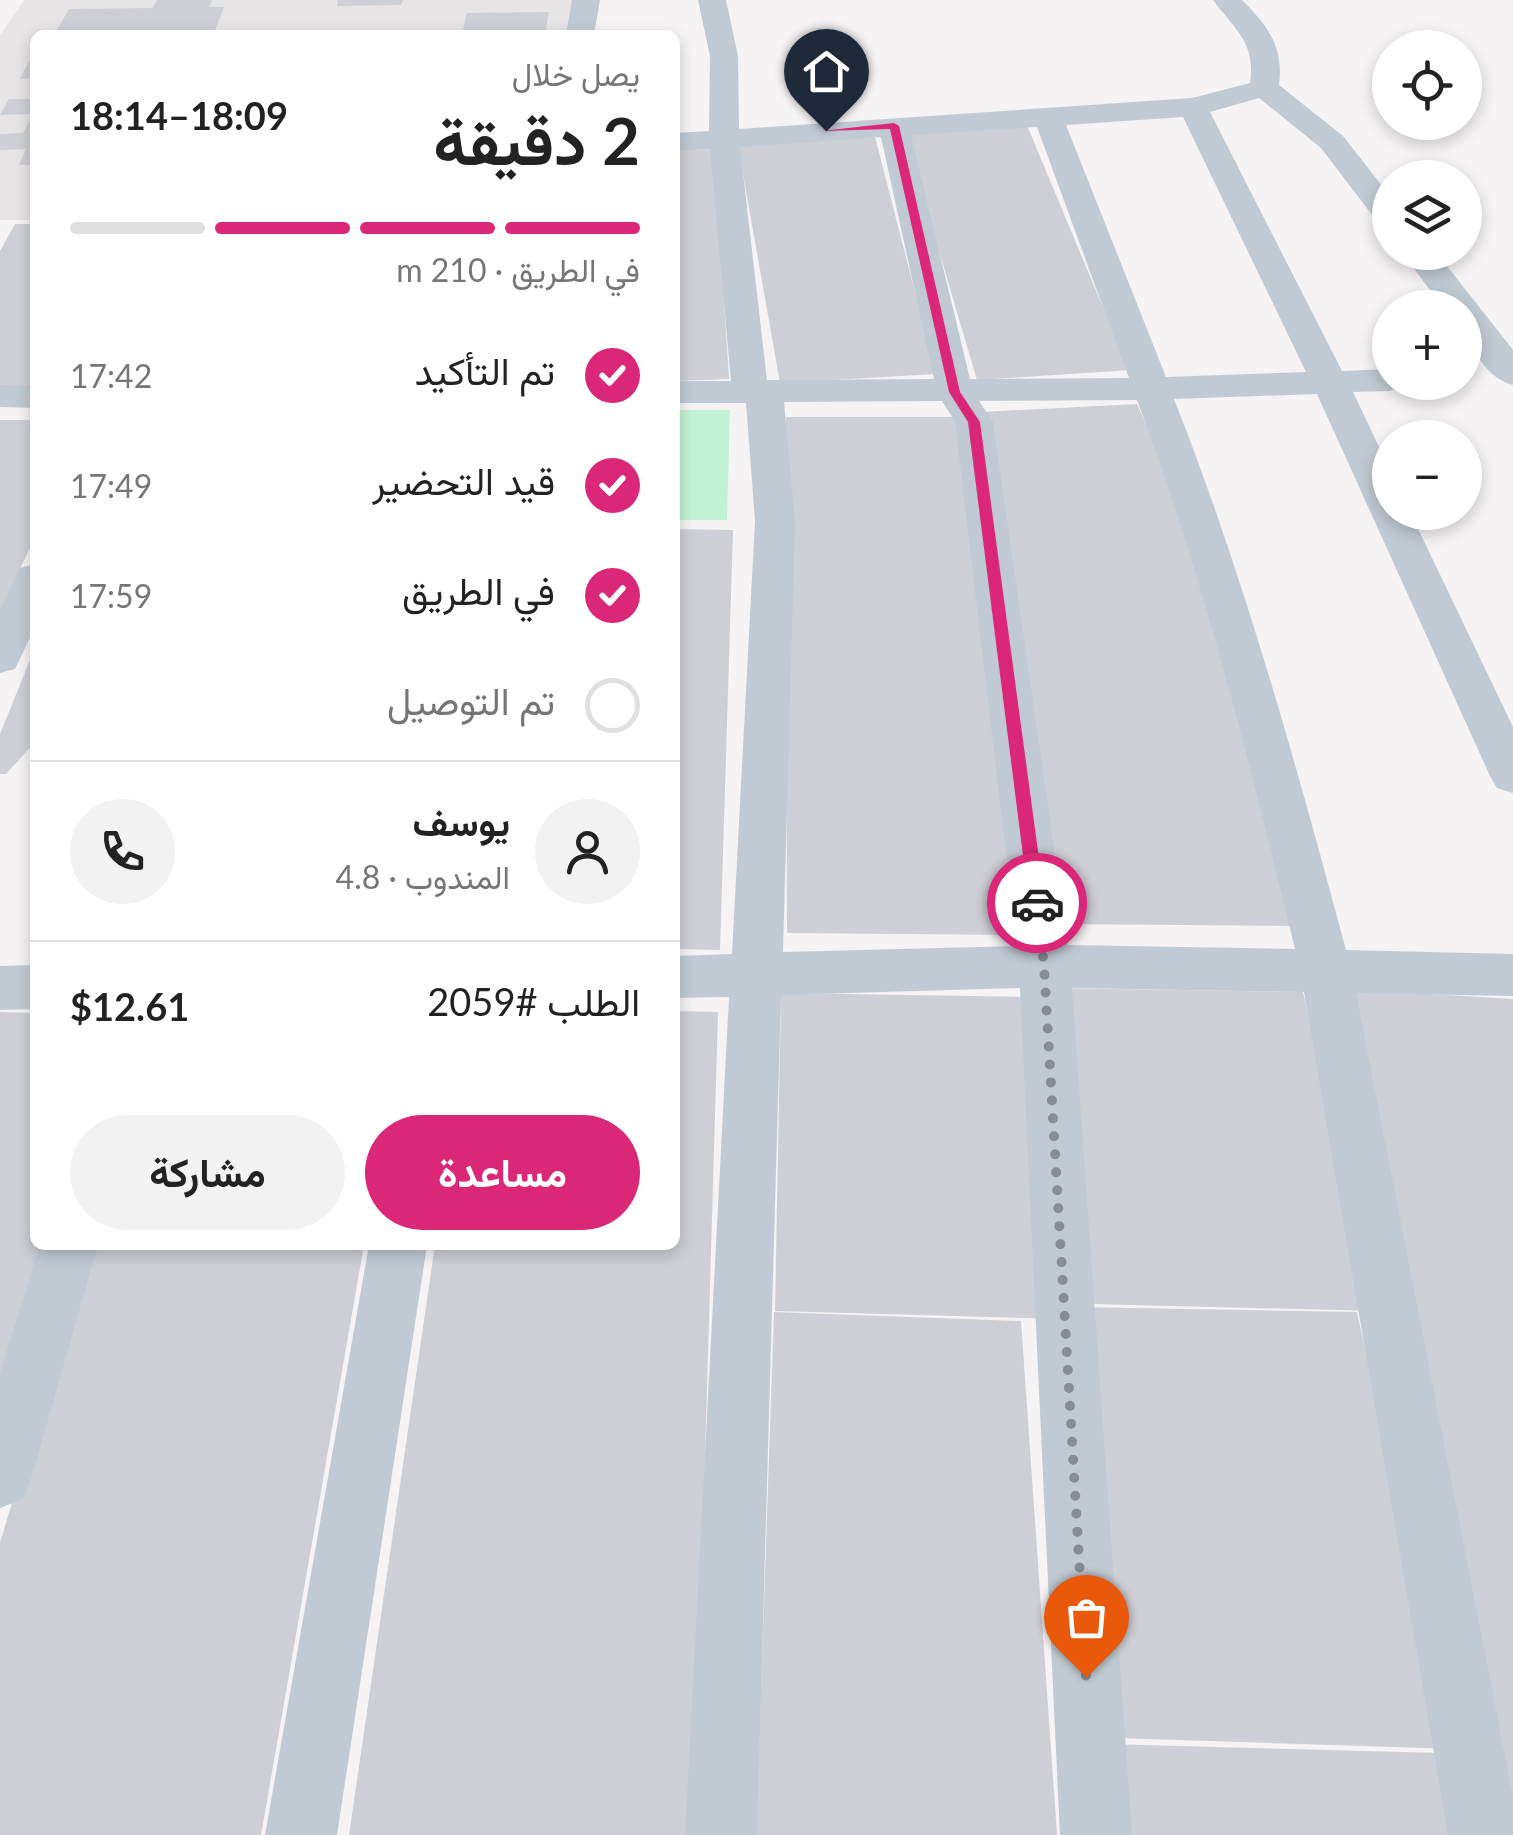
<!DOCTYPE html>
<html lang="ar">
<meta charset="utf-8">
<style>
:root{--surface:#fff;--page:#f2f2f2;--text:#222;--muted:#767676;--line:#e0e0e0;--accent:#db2777}
body{margin:0;font-family:Lato,Vazirmatn,sans-serif;background:var(--page);color:var(--text);direction:rtl;height:100vh;display:flex;flex-direction:column;font-size:38px;white-space:nowrap}
*{box-sizing:border-box;margin:0}
p{font-size:32px;color:var(--muted)}
.icon{flex:none;width:55px;height:55px;fill:none;stroke:currentColor;stroke-width:2;stroke-linecap:round;stroke-linejoin:round}
.map{position:relative;flex:1;overflow:hidden;direction:ltr}
.side{position:absolute;left:30px;top:30px;width:650px;height:1220px;display:flex;flex-direction:column;background:var(--surface);border-radius:15px;box-shadow:0 5px 15px #0003;direction:rtl}
.side>*{flex:none}
.buttons{position:absolute;left:1372px;top:30px;display:grid;gap:20px}
.buttons a{display:grid;place-items:center;width:110px;height:110px;border-radius:50%;background:var(--surface);box-shadow:0 5px 15px #0003;font-size:50px}
.pin{position:absolute;display:grid;place-items:center;width:85px;height:85px;color:#fff;margin:-102px -42px;border-radius:50% 50% 50% 0;rotate:-45deg;box-shadow:0 0 10px #0007}
.pin .icon{rotate:45deg}
.courier{position:absolute;display:grid;place-items:center;width:100px;height:100px;margin:-50px;border:8px solid #db2777;border-radius:50%;background:#fff;color:#222;box-shadow:0 2px 12px #0007}
.summary em{font-style:normal;font-weight:700}
.summary div{display:flex;flex-direction:column-reverse}
.summary{display:flex;align-items:center;justify-content:space-between;height:170px;padding:0 40px}
h1{font-size:65px;font-weight:700;line-height:75px}
.bar{display:grid;grid-template-columns:repeat(4,1fr);gap:15px 10px;align-content:center;height:120px;padding:0 40px}
.bar i{height:12px;border-radius:8px;background:var(--line)}
.bar .active{background:var(--accent)}
.bar p{grid-column:span 4}
.line{display:flex;align-items:center;gap:25px;padding:0 40px;border-top:2px solid var(--line)}
.line div{flex:1}
.round{display:grid;place-items:center;flex:none;width:105px;height:105px;border-radius:52px;background:var(--page)}
ol{padding:0 40px;list-style:none}
li{display:flex;align-items:center;gap:30px;height:110px}
li p{margin-inline-start:auto}
li .icon{padding:10px;border-radius:50%;background:var(--accent);color:#fff;stroke-width:4}
li:last-child{color:var(--muted)}
li i{width:55px;height:55px;border:5px solid var(--line);border-radius:50%}
.cta{display:flex;gap:20px;margin-top:auto;padding:20px 40px}
.cta a{flex:1;height:115px;border-radius:60px;background:var(--accent);color:#fff;font-size:40px;font-weight:700;line-height:115px;text-align:center}
.cta a+a{background:var(--page);color:var(--text)}
.map>svg:first-child{display:block}
</style>
<div class="map">
<svg width="1513" height="1835" viewBox="0 0 1513 1835">
<rect width="100%" height="100%" fill="#f5f3f3"/>
<path fill="#e6e4e5" d="M 24,0 L 581,0 L 575,35 L 35,35 L 35,220 L 0,220 L 0,35 Z"/>
<path fill="#c3f1d5" d="M 675,410 L 730,410 L 727,520 L 675,520 Z"/>
<g fill="#cdcfd5">
<path d="M 157,0 L 212,0 L 209,7 L 224,7 L 213,35 L 54,35 L 69,9 L 153,8 Z"/>
<path d="M 338,0 L 403,0 L 401,5 L 337,6 Z"/>
<path d="M 549,12 L 545,35 L 462,35 L 467,13 Z"/>
<path d="M 35,49 L 35,78 L 20,79 Z"/>
<path d="M 9,99 L 35,99 L 35,165 L 19,165 L 26,149 L 0,150 L 0,134 L 23,133 L 33,114 L 0,115 Z"/>
<path d="M 1026,123 L 1107,317 L 1131,370 L 977,380 L 903,129 Z"/>
<path d="M 874,133 L 936,374 L 780,383 L 737,140 Z"/>
<path d="M 714,149 L 729,379 L 675,381 L 675,150 Z"/>
<path d="M 15,224 L 35,224 L 35,388 L 0,388 L 0,251 Z"/>
<path d="M 1137,404 L 1185,511 L 1296,926 L 1057,924 L 981,412 Z"/>
<path d="M 786,417 L 963,417 L 1026,935 L 787,933 Z"/>
<path d="M 0,420 L 35,420 L 35,537 L 0,612 Z"/>
<path d="M 675,529 L 733,530 L 720,950 L 675,949 Z"/>
<path d="M 32,655 L 35,742 L 6,774 L 0,774 L 0,734 Z"/>
<path d="M 1055,988 L 1303,992 L 1377,1311 L 1092,1304 Z"/>
<path d="M 1346,989 L 1513,999 L 1513,1815 Z"/>
<path d="M 781,993 L 1028,997 L 1060,1319 L 775,1311 Z"/>
<path d="M 675,1011 L 718,1012 L 694,1835 L 349,1835 L 435,1245 L 675,1245 Z"/>
<path d="M 0,1012 L 35,1013 L 35,1245 L 47,1245 L 0,1391 Z"/>
<path d="M 89,1245 L 364,1245 L 261,1835 L 0,1835 L 0,1543 Z"/>
<path d="M 1072,1307 L 1357,1312 L 1454,1749 L 1117,1738 Z"/>
<path d="M 774,1312 L 1021,1321 L 1057,1835 L 756,1835 Z"/>
<path d="M 1104,1744 L 1442,1753 L 1460,1835 L 1113,1835 Z"/>
</g>
<g fill="none" stroke-linecap="round" stroke-linejoin="round">
<g fill="#c1cad2" fill-rule="evenodd">
<path d="M 572,0 L 600,0 L 594,35 L 566,35 Z"/>
<path d="M 698,0 L 726,0 L 738,56 L 739,129 L 1192,98 L 1250,83 C 1256,42 1235,30 1213,0 L 1242,0 C 1268,26 1284,47 1279,85 L 1343,136 L 1390,196 L 1390,227 L 1379,224 L 1321,148 L 1259,98 L 1210,112 L 1342,371 L 1390,369 L 1390,382 L 1407,382 L 1390,391 L 1353,392 L 1390,470 L 1390,512 L 1410,512 L 1513,727 L 1513,793 L 1497,788 L 1490,776 L 1317,394 L 1174,399 C 1245,579 1296,764 1346,950 L 1513,954 L 1513,996 L 1356,993 L 1513,1797 L 1513,1835 L 1448,1835 L 1304,992 L 1072,988 L 1132,1835 L 1060,1835 L 1020,988 L 781,995 L 757,1835 L 685,1835 L 729,997 L 675,998 L 675,956 L 732,954 L 755,521 L 746,403 L 675,403 L 675,381 L 731,381 L 710,149 L 675,151 L 675,133 L 709,131 L 710,56 ZM 1183,117 L 1306,372 L 1166,377 L 1066,125 ZM 1037,127 L 1129,378 L 970,379 L 911,135 ZM 881,137 L 934,379 L 767,380 L 740,147 ZM 1137,400 C 1204,579 1250,764 1295,949 L 1068,945 L 993,422 L 979,401 ZM 942,401 L 955,422 L 1017,946 L 783,952 L 795,521 L 784,402 Z"/>
<path d="M 1402,252 L 1436,252 L 1513,350 L 1513,385 C 1481,377 1465,337 1465,308 L 1443,308 Z"/>
<path d="M 0,385 L 35,386 L 35,408 L 0,407 Z"/>
<path d="M 35,564 L 35,627 L 15,669 L 0,673 L 0,610 L 20,568 Z"/>
<path d="M 35,965 L 35,1009 L 0,1010 L 0,966 Z"/>
<path d="M 40,1245 L 98,1245 L 32,1476 L 23,1499 L 0,1508 L 0,1373 Z"/>
<path d="M 369,1245 L 427,1245 L 337,1835 L 265,1835 Z"/>
</g>
</g>
<path fill="#db2777" d="M 894,123 L 899,126 L 960,392 L 980,422 L 1045,903 L 1037,910 L 1029,903 L 968,422 L 949,392 L 890,129 L 821,131 Z"/>
<g fill="none" stroke-linecap="round" stroke-linejoin="round">
<path stroke="#868d94" stroke-width="10" stroke-dasharray="0 18" d="M 1037,903 L 1044,966 L 1086,1677"/>
</g>
</svg>
<div class="buttons">
<a><svg class="icon" aria-label="locate" viewBox="0 0 24 24"><circle cx="12" cy="12" r="6"/><path d="M12 2v4M12 18v4M2 12h4M18 12h4"/></svg></a>
<a><svg class="icon" aria-label="layers" viewBox="0 0 24 24"><path d="M12 4l9 5-9 5-9-5zM3 14l9 5 9-5"/></svg></a>
<a>+</a>
<a>−</a>
</div>
<div class="pin" style="left:1086px;top:1677px;background:#ea580c"><svg class="icon" aria-label="bag" viewBox="0 0 24 24"><path d="M5 8h14l-1 12H6zM9 8a3 3 0 0 1 6 0"/></svg></div>
<div class="pin" style="left:826px;top:131px;background:#1f2937"><svg class="icon" aria-label="home" viewBox="0 0 24 24"><path d="M3 11l9-7 9 7M6 9v11h12V9"/></svg></div>
<div class="courier" style="left:1037px;top:903px"><svg class="icon" aria-label="car" viewBox="0 0 24 24"><path d="M5 17H2v-5l4-1 3-4h7l3 4 3 1v5h-3M9 17h6M6 11h13"/><circle cx="7" cy="17" r="2"/><circle cx="17" cy="17" r="2"/></svg></div>
<section class="side">
<div class="summary"><div><h1>2 دقيقة</h1><p>يصل خلال</p></div><em>18:09–18:14</em></div>
<div class="bar"><i class="active"></i><i class="active"></i><i class="active"></i><i></i><p>في الطريق · 210 m</p></div>
<ol>
<li><svg class="icon" aria-label="check" viewBox="0 0 24 24"><path d="M5 12l5 5 9-10"/></svg>تم التأكيد<p>17:42</p></li>
<li><svg class="icon" aria-label="check" viewBox="0 0 24 24"><path d="M5 12l5 5 9-10"/></svg>قيد التحضير<p>17:49</p></li>
<li><svg class="icon" aria-label="check" viewBox="0 0 24 24"><path d="M5 12l5 5 9-10"/></svg>في الطريق<p>17:59</p></li>
<li><i></i>تم التوصيل</li>
</ol>
<div class="line" style="height:180px"><a class="round"><svg class="icon" aria-label="person" viewBox="0 0 24 24"><circle cx="12" cy="8" r="4"/><path d="M4 21q1-7 8-7t8 7"/></svg></a><div><b>يوسف</b><p>المندوب · 4.8</p></div><a class="round"><svg class="icon" aria-label="phone" viewBox="0 0 24 24"><path d="M5 4h4l2 5-3 2q2 4 5 5l2-3 5 2v4C11 20 4 13 5 4z"/></svg></a></div>
<div class="line" style="height:130px"><div>الطلب #2059</div><b>$12.61</b></div>
<div class="cta"><a>مساعدة</a><a>مشاركة</a></div>
</section>
</div>
